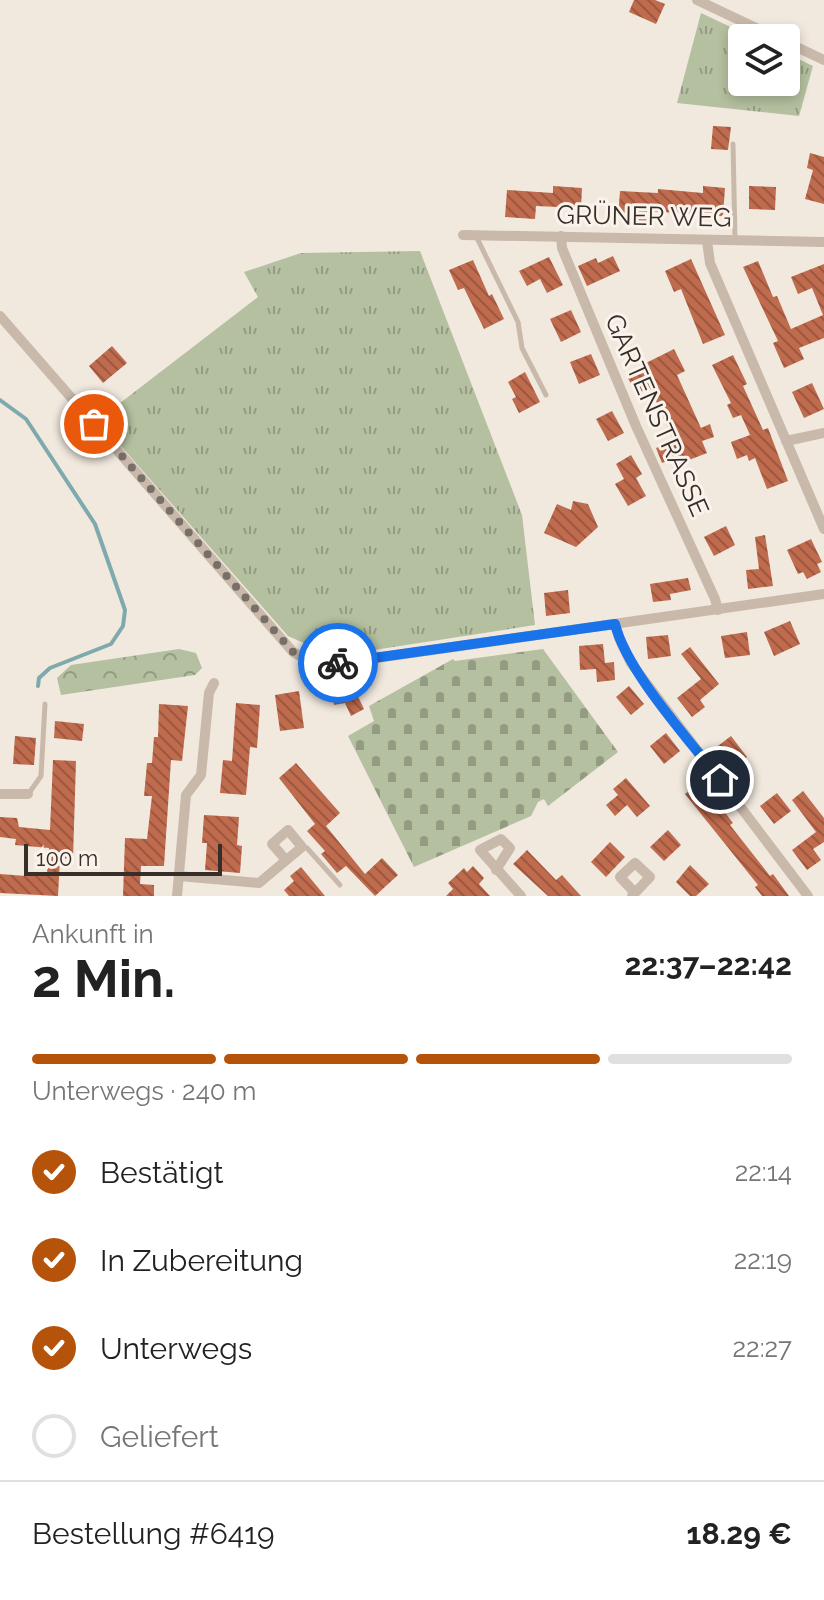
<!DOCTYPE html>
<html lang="de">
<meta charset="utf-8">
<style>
:root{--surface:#fff;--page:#f6f6f6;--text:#222;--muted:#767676;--line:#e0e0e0;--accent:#b45309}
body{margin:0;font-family:Raleway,sans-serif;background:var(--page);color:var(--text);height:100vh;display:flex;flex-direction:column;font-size:30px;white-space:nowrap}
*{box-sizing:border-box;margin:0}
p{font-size:26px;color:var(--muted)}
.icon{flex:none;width:44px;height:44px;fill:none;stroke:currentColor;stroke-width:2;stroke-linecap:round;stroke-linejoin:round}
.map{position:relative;height:896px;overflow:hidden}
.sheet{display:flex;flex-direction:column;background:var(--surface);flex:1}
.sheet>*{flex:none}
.fabs{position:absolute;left:728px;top:24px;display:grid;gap:16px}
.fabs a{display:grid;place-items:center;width:72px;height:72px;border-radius:8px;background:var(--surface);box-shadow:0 4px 12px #0003;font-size:40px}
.scale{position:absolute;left:24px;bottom:20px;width:198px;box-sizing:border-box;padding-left:8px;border:4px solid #372e2a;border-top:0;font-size:22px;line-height:28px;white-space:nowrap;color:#372e2a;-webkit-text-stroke:6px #f9f3eb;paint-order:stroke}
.pin{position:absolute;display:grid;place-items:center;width:68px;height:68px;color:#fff;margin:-34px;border:4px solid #fff;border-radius:50%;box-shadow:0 2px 8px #0007}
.courier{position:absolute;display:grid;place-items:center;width:80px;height:80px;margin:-40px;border:6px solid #1a73e8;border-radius:50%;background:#fff;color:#222;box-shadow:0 2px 10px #0007}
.overview em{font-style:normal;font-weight:700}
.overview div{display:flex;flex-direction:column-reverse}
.overview{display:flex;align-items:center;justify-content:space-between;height:136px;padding:0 32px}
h1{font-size:52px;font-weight:700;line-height:60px}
.bar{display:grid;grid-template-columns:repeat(4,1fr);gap:12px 8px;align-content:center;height:96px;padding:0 32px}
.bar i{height:10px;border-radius:6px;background:var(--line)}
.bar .on{background:var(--accent)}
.bar p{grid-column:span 4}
.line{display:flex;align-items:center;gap:20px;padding:0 32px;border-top:2px solid var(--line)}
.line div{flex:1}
ol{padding:0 32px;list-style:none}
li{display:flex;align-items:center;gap:24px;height:88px}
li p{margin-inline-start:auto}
li .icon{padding:8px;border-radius:50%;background:var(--accent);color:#fff;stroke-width:4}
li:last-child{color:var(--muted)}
li i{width:44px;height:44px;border:4px solid var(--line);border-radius:50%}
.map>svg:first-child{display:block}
</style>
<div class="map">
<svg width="824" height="896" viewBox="0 0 824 896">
<defs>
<pattern id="grass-tufts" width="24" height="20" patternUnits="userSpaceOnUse" patternTransform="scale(2)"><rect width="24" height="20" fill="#b4c09f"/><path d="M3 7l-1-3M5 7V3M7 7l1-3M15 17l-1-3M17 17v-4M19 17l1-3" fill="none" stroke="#939c82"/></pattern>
<pattern id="forest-crowns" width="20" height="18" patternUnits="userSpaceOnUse" patternTransform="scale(2)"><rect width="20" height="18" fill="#b4c09f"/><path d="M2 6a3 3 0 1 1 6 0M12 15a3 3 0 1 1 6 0" fill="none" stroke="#939c82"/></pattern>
<pattern id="cemetery-stones" width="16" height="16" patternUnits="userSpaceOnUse" patternTransform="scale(2)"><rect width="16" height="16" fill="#b4c09f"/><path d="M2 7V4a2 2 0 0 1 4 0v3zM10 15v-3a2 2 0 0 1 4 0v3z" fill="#939c82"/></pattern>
<pattern id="building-back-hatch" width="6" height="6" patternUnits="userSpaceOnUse" patternTransform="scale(2)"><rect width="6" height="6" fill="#bf6b4e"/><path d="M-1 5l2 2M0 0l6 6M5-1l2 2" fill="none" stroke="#9c5841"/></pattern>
</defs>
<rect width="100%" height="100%" fill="#f1e9de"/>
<g fill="url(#grass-tufts)">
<path d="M 701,13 L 754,38 L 742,38 L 742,82 L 786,82 L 786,53 L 813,66 L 799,116 L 677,103 Z"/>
<path d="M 420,251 L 522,515 L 535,625 L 361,652 L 315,648 L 288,636 L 98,420 L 258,297 L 244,272 L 301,253 Z"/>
</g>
<path fill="url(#forest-crowns)" d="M 179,649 L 196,653 L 202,668 L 195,675 L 61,695 L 57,678 L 71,665 Z"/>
<path fill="url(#cemetery-stones)" d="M 543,649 L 618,752 L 548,806 L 544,799 L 538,802 L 531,816 L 414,867 L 348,736 L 374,721 L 369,706 L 453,659 L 455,661 Z"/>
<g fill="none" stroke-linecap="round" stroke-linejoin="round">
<path stroke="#7faaad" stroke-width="4" d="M 0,400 L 26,419 L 95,524 L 125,610 L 123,626 L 111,644 L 50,668 L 39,678 L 38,686"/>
</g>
<g fill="url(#building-back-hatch)">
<path d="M 634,0 L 655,0 L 665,4 L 656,24 L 629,12 Z"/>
<path d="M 713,126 L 731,127 L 728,150 L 711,149 Z"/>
<path d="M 810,153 L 824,157 L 824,204 L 805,199 L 813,170 L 807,168 Z"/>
<path d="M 553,186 L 582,188 L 581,208 L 536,206 L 535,219 L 505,217 L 507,190 L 553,193 Z"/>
<path d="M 703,186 L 725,188 L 723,216 L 647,211 L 646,221 L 618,219 L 620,191 L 658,193 L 658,189 L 703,193 Z"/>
<path d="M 749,186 L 776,187 L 775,210 L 749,209 Z"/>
<path d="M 613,256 L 620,271 L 587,286 L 578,266 L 596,258 L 598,263 Z"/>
<path d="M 549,257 L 563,285 L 547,293 L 540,279 L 527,286 L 519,271 Z"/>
<path d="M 691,259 L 725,335 L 703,344 L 681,289 L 674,292 L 665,271 Z"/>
<path d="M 473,260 L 489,296 L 492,294 L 504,319 L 484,329 L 464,288 L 458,290 L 449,270 Z"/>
<path d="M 758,261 L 773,297 L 777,296 L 791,329 L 823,315 L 812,288 L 798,294 L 791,277 L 824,264 L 824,338 L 799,348 L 804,359 L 784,368 L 773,343 L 778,341 L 743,267 Z"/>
<path d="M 571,310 L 581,332 L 561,342 L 550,319 Z"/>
<path d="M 112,346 L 127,363 L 103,383 L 89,366 Z"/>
<path d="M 674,349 L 685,371 L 677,375 L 701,428 L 710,424 L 714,437 L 702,441 L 707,453 L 676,465 L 673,459 L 662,463 L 656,448 L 674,441 L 650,388 L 636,394 L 628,378 L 632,376 L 630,371 Z"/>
<path d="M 591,354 L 600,375 L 579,384 L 570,362 Z"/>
<path d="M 733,355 L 747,384 L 743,386 L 763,430 L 768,428 L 788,481 L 767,489 L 755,458 L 749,461 L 747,455 L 737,459 L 731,442 L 750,435 L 741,415 L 733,418 L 727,405 L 731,403 L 712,365 Z"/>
<path d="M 525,372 L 540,402 L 519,413 L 512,399 L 516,397 L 508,382 Z"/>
<path d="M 812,383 L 824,409 L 804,418 L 792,392 Z"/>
<path d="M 612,411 L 624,433 L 608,441 L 596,419 Z"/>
<path d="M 631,455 L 642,474 L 636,478 L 646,496 L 628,506 L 615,484 L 624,479 L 616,464 Z"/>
<path d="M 573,501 L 588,504 L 598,527 L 576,547 L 544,533 L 557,504 L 571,510 Z"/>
<path d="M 726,526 L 735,545 L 714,556 L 704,537 Z"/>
<path d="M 765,535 L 773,586 L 748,589 L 746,570 L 759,569 L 755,537 Z"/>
<path d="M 811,539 L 822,562 L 817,564 L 821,572 L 807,579 L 803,572 L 798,574 L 787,550 Z"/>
<path d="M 688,578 L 691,590 L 670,594 L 671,600 L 653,602 L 650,584 Z"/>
<path d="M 568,590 L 570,613 L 546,616 L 544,593 Z"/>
<path d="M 790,621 L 800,644 L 774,656 L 764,632 Z"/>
<path d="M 747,632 L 750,655 L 725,658 L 721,636 Z"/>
<path d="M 668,635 L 671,656 L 648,659 L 646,637 Z"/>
<path d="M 603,644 L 605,663 L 614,662 L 615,680 L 597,682 L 596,669 L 580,670 L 579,646 Z"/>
<path d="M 690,647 L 719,684 L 700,700 L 705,707 L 692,717 L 677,698 L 701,679 L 681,654 Z"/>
<path d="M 352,684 L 364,709 L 351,716 L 345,703 L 334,705 L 332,687 Z"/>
<path d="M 629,686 L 644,704 L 631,715 L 616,697 Z"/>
<path d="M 299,691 L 304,728 L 280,731 L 275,695 Z"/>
<path d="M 236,703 L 260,705 L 257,748 L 250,747 L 246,795 L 220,793 L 223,760 L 232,761 Z"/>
<path d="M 159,704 L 188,706 L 182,761 L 171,760 L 164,866 L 141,866 L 140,884 L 154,885 L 154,896 L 123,896 L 125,838 L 147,839 L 152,796 L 144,796 L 147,763 L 152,763 L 154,737 L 158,737 Z"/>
<path d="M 55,721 L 84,724 L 82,741 L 54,738 Z"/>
<path d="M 666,733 L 680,751 L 664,764 L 650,746 Z"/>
<path d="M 15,736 L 36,738 L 34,765 L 13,764 Z"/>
<path d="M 731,736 L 747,757 L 731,770 L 714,749 Z"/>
<path d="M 53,760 L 76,761 L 73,859 L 60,858 L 58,896 L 0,893 L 0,874 L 26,876 L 26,872 L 47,873 L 49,848 L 15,845 L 16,839 L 0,837 L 0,817 L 17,818 L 19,827 L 50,830 Z"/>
<path d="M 296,763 L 340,813 L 326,826 L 365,874 L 382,858 L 398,875 L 375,896 L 346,866 L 337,873 L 321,854 L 325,851 L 307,831 L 315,824 L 279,778 Z"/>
<path d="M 626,778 L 650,806 L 637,817 L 627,805 L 615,816 L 606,805 L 618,795 L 613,789 Z"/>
<path d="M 701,781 L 733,823 L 730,825 L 770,876 L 773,874 L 789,896 L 762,896 L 755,887 L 758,885 L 685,794 Z"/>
<path d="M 803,791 L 824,818 L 824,842 L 813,849 L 821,860 L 807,870 L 792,850 L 816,832 L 792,800 Z"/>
<path d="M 777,793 L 791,811 L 774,824 L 760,806 Z"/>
<path d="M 204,815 L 239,817 L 237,845 L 242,846 L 240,873 L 205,870 L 207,843 L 202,843 Z"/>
<path d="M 668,830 L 681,845 L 664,861 L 650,847 Z"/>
<path d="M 610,842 L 625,857 L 606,877 L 591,862 Z"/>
<path d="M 527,850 L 556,880 L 562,875 L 581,896 L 548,896 L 513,864 Z"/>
<path d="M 690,865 L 709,884 L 696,896 L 690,896 L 676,882 Z"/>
<path d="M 473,866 L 484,878 L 479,884 L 490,896 L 446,896 L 453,889 L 448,883 L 464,868 L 467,872 Z"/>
<path d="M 301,867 L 325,896 L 289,896 L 284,890 L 294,881 L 290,876 Z"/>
</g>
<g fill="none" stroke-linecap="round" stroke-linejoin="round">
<g stroke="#c9b9ab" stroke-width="5">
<path d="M 733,144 L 735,239"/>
<path d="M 476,236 L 518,322 L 522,348 L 546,395"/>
<path d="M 29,793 L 41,776 L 45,704"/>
<path d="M 302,847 L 307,848 L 340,885"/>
</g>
<g stroke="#c9b9ab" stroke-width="10">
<path d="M 697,0 L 777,38"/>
<path d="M 786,42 L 824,60"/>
<path d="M 463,235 L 824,242"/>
<path d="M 561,236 L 562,248 L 636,426 L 715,599 L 718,610"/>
<path d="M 707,241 L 710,263 L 824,529"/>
<path d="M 0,316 L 293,652 C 320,669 339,663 369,659 L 824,594"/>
<path d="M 786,441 L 824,433"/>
<path d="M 615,624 L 619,638 L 631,663 L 808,896"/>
<path d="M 0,794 L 28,794"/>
<path d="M 496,870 L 510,848 L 501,839 L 480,850 L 521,896"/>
<path d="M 179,876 L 259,883 L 302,847 L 288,830 L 272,844 L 286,860"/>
<path d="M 177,896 L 186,795 L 201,775 L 209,693 L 214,683"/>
<path d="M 632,896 L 650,877 L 635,863 L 620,877 L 635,893"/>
</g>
</g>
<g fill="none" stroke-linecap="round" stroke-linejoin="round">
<path stroke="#786f69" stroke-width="8" stroke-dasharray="0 14.4" d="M 94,424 L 293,652 L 309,662 L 338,663"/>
<path stroke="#1a73e8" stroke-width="10" d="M 338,663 L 615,624 C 627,672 688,738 720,780"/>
</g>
<g text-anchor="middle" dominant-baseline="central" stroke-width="6" stroke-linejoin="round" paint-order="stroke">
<g font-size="26" fill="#372e2a" stroke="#f9f3eb">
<text transform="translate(644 216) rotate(1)">GRÜNER WEG</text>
<text transform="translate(657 415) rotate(66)">GARTENSTRASSE</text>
</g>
</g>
</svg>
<div class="fabs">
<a><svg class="icon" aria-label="layers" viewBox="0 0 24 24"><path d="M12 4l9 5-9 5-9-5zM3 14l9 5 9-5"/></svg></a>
</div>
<div class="scale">100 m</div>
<div class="pin" style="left:94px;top:424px;background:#ea580c"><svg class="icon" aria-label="bag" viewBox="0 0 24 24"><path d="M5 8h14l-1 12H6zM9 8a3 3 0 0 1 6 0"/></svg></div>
<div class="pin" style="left:720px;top:780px;background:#1f2937"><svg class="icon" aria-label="home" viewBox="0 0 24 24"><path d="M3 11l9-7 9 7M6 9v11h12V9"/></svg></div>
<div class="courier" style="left:338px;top:663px"><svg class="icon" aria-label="bike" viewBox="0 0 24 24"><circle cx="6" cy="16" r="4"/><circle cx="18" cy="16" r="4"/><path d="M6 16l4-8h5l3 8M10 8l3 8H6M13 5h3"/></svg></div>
</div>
<section class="sheet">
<div class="overview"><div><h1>2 Min.</h1><p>Ankunft in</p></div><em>22:37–22:42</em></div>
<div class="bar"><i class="on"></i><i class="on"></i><i class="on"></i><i></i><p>Unterwegs · 240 m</p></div>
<ol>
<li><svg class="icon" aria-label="check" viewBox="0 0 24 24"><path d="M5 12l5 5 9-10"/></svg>Bestätigt<p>22:14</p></li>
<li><svg class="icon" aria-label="check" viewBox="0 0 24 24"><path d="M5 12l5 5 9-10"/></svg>In Zubereitung<p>22:19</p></li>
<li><svg class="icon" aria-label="check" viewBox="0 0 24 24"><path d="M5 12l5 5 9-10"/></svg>Unterwegs<p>22:27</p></li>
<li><i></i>Geliefert</li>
</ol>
<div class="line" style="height:104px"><div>Bestellung #6419</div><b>18.29 €</b></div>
</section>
